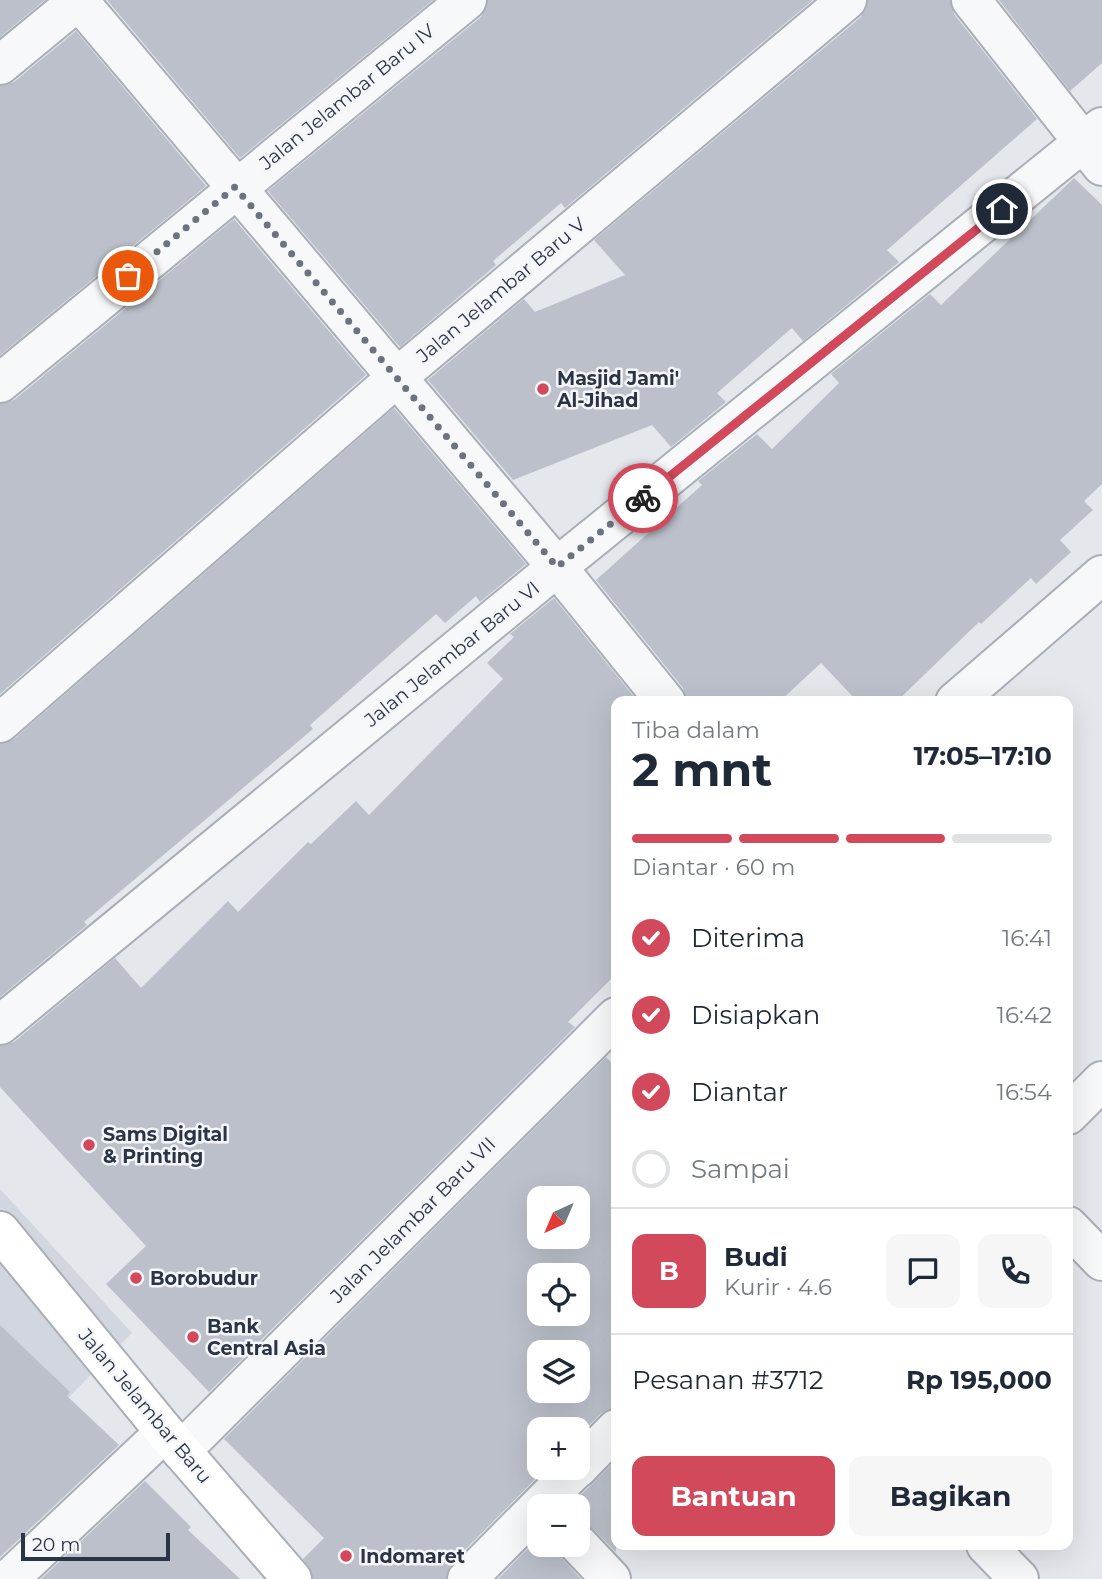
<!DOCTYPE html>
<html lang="id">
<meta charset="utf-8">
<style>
:root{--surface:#fff;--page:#f6f6f7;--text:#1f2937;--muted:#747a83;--line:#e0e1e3;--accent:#d1495b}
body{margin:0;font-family:Montserrat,sans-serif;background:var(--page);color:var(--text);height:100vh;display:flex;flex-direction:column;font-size:26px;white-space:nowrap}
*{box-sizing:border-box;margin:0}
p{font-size:23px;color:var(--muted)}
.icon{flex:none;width:38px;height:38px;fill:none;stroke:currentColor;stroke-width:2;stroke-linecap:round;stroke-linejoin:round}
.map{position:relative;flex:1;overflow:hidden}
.sheet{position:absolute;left:611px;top:696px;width:462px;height:854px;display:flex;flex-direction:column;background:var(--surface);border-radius:14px;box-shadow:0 7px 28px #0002}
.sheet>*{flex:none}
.needle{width:46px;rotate:224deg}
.buttons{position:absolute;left:527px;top:1186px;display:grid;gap:14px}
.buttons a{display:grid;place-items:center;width:63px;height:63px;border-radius:14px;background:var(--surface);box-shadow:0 7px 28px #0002;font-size:35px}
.scale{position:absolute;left:21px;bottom:18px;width:149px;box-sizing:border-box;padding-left:7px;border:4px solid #2b3445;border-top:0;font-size:19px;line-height:24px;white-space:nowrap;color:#2b3445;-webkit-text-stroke:5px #f4f6f9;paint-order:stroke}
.pin{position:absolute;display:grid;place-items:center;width:60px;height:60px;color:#fff;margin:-30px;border:4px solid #fff;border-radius:50%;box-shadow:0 2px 7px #0007}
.courier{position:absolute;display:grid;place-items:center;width:70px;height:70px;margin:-35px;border:5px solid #d1495b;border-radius:50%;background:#fff;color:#222;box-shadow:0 2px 9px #0007}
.headline em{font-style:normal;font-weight:700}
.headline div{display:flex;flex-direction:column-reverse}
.headline{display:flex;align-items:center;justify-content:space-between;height:119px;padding:0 21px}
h1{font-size:46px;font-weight:700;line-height:52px}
.bar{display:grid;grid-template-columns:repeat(4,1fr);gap:10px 7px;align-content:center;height:84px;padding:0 21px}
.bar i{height:9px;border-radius:5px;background:var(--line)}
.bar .active{background:var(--accent)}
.bar p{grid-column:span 4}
.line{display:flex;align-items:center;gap:18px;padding:0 21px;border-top:2px solid var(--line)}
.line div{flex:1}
.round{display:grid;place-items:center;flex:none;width:74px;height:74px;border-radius:14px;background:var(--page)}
ol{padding:0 21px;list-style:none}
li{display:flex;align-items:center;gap:21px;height:77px}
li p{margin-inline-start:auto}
li .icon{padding:7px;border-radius:50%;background:var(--accent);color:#fff;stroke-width:4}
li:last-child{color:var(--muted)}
li i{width:38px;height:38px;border:4px solid var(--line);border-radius:50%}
.primary-button{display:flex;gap:14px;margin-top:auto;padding:14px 21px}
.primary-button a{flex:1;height:80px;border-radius:14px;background:var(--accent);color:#fff;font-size:28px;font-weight:700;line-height:80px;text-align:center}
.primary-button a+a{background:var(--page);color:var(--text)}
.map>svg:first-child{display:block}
</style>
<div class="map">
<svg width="1102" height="1579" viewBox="0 0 1102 1579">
<rect width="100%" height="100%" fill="#e4e7ec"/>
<path fill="#d2d6de" d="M 0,1189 L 132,1333 L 0,1467 Z"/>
<g fill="#bbc0ca" fill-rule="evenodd">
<path d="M 0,0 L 45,0 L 0,37 Z"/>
<path d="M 107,0 L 433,0 L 240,158 Z"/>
<path d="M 488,0 L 813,0 L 565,208 L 561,203 L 493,261 L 496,265 L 400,347 L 268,191 L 481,17 Z"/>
<path d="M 868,0 L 950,0 L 954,14 L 1037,119 L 887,250 L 899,262 L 803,341 L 792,328 L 717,393 L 726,402 L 671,447 L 652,425 L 513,480 L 428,380 L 524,299 L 535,312 L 625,275 L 594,240 L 861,17 Z"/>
<path d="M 999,0 L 1102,0 L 1102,63 L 1070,91 Z"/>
<path d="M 76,31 L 206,186 L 0,355 L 0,86 L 14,82 Z"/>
<path d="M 1074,178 L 1102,205 L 1102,484 L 1084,501 L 1093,510 L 1060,540 L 1071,552 L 1036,584 L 1031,578 L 981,624 L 979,622 L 896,702 L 858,702 L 821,663 L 779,702 L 687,702 L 683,688 L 596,580 L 702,485 L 698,481 L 757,434 L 772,449 L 839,383 L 831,374 L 930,294 L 941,305 Z"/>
<path d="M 234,219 L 366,375 L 0,694 L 0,404 L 14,400 Z"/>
<path d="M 394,408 L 526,564 L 480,602 L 476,596 L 445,623 L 436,614 L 310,725 L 313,729 L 84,922 L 87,925 L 0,997 L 0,744 L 14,739 Z"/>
<path d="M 554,598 L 638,702 L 616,702 L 616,974 L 568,1022 L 575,1027 L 209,1392 L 106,1284 L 146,1246 L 0,1087 L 0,1046 L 14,1042 L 115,958 L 141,988 L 228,901 L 238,912 L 308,842 L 311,844 L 356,801 L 369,815 L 503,679 L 487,663 L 514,637 L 510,634 Z"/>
<path d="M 606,1057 L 616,1067 L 616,1408 L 601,1413 L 578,1437 L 578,1430 L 539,1430 L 539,1468 L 546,1468 L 451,1564 L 446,1579 L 313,1579 L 303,1559 L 324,1538 L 224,1439 ZM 539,1199 L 578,1199 L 578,1237 L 539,1237 ZM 539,1276 L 578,1276 L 578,1314 L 539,1314 ZM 539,1353 L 578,1353 L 578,1391 L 539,1391 Z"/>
<path d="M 0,1325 L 70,1392 L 67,1396 L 119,1445 L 0,1557 Z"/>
<path d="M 616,1460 L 616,1552 L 593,1529 L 578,1523 L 578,1507 L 569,1507 Z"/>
<path d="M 145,1481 L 191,1527 L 188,1530 L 240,1579 L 41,1579 Z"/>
<path d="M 539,1537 L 539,1545 L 557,1545 L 562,1558 L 581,1579 L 498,1579 Z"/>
</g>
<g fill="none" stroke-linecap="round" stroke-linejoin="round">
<defs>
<g id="street">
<path d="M 78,0 L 557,567 L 666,702"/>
<path d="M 971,0 L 1102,166"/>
<path d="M 0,65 L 79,0"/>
<path d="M 0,383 L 467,0"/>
<path d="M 955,702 L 1102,575"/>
<path d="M 0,723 L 395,379 L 847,0"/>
<path d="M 0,1025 L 557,567 L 1102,127"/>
<path d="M 1068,1115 L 1102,1081"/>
<path d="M 1068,1226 L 1102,1261"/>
<path d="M 181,1451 L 616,1017"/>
<path d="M 578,1468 L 616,1429"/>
<path d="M 578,1544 L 611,1579"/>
<path d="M 986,1545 L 1019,1579"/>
<path d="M 9,1579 L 165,1432"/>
<path d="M 467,1579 L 577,1468"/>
</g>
<path id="secondary" d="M 0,1231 L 165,1432 L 292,1579"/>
</defs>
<use href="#street" stroke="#a9aeb7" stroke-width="42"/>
<use href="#secondary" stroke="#a9aeb7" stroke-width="42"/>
<use href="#street" stroke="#f7f8fa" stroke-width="38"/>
<use href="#secondary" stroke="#fff" stroke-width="38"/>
</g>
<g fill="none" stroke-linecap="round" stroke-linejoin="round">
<path stroke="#6c737f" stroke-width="7" stroke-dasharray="0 12.6" d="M 128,276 L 235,187 L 557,567 L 643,498"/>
<path stroke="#d1495b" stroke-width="9" d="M 643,498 L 1002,209"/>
</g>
<g fill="#d1495b" stroke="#f4f6f9" stroke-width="2.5">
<circle cx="543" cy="389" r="7"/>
<circle cx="89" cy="1145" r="7"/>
<circle cx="136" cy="1278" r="7"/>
<circle cx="193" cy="1337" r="7"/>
<circle cx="346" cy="1556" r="7"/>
</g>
<g text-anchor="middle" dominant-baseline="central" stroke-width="5" stroke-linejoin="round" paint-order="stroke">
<g font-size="19" fill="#2b3445" stroke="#f4f6f9">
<text transform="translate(347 97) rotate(-39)">Jalan Jelambar Baru IV</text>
<text transform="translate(501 290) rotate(-40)">Jalan Jelambar Baru V</text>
<text transform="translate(452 654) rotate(-39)">Jalan Jelambar Baru VI</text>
<text transform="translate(413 1220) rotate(-45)">Jalan Jelambar Baru VII</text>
<text transform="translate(145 1406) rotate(50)">Jalan Jelambar Baru</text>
</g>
<g font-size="19" font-weight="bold" fill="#2b3445" stroke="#f4f6f9" text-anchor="start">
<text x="557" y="378">Masjid Jami'<tspan x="557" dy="22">Al-Jihad</tspan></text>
<text x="103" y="1134">Sams Digital<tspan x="103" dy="22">&amp; Printing</tspan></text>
<text x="150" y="1278">Borobudur</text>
<text x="207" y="1326">Bank<tspan x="207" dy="22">Central Asia</tspan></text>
<text x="360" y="1556">Indomaret</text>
</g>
</g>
</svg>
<div class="buttons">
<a><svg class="needle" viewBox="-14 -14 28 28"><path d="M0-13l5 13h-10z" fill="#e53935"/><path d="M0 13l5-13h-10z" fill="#747a83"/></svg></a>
<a><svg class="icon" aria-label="locate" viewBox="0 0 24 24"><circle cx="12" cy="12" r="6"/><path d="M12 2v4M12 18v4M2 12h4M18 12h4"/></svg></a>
<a><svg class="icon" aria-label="layers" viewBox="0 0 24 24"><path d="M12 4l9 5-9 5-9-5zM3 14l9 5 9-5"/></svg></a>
<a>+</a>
<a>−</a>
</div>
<div class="scale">20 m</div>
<div class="pin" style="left:128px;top:276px;background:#ea580c"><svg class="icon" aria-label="bag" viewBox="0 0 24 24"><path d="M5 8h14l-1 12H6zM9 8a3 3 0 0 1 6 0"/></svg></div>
<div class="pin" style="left:1002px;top:209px;background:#1f2937"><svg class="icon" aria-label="home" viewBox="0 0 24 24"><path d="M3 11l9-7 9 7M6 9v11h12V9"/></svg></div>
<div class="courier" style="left:643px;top:498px"><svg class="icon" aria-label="bike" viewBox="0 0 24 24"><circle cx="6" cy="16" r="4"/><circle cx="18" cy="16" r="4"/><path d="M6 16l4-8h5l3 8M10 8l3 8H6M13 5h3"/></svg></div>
<section class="sheet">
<div class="headline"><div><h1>2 mnt</h1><p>Tiba dalam</p></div><em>17:05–17:10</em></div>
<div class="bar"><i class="active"></i><i class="active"></i><i class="active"></i><i></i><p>Diantar · 60 m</p></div>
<ol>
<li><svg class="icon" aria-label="check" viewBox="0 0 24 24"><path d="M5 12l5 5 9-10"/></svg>Diterima<p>16:41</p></li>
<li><svg class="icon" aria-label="check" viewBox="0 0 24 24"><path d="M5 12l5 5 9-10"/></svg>Disiapkan<p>16:42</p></li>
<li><svg class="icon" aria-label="check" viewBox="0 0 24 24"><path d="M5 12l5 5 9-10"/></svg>Diantar<p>16:54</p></li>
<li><i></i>Sampai</li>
</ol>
<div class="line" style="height:126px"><b class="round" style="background:var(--accent);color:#fff">B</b><div><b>Budi</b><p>Kurir · 4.6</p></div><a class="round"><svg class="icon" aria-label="chat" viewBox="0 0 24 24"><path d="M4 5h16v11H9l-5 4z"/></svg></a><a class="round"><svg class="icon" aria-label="phone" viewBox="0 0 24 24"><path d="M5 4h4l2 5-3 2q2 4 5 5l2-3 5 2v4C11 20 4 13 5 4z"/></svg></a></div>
<div class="line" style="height:91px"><div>Pesanan #3712</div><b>Rp 195,000</b></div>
<div class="primary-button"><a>Bantuan</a><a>Bagikan</a></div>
</section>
</div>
